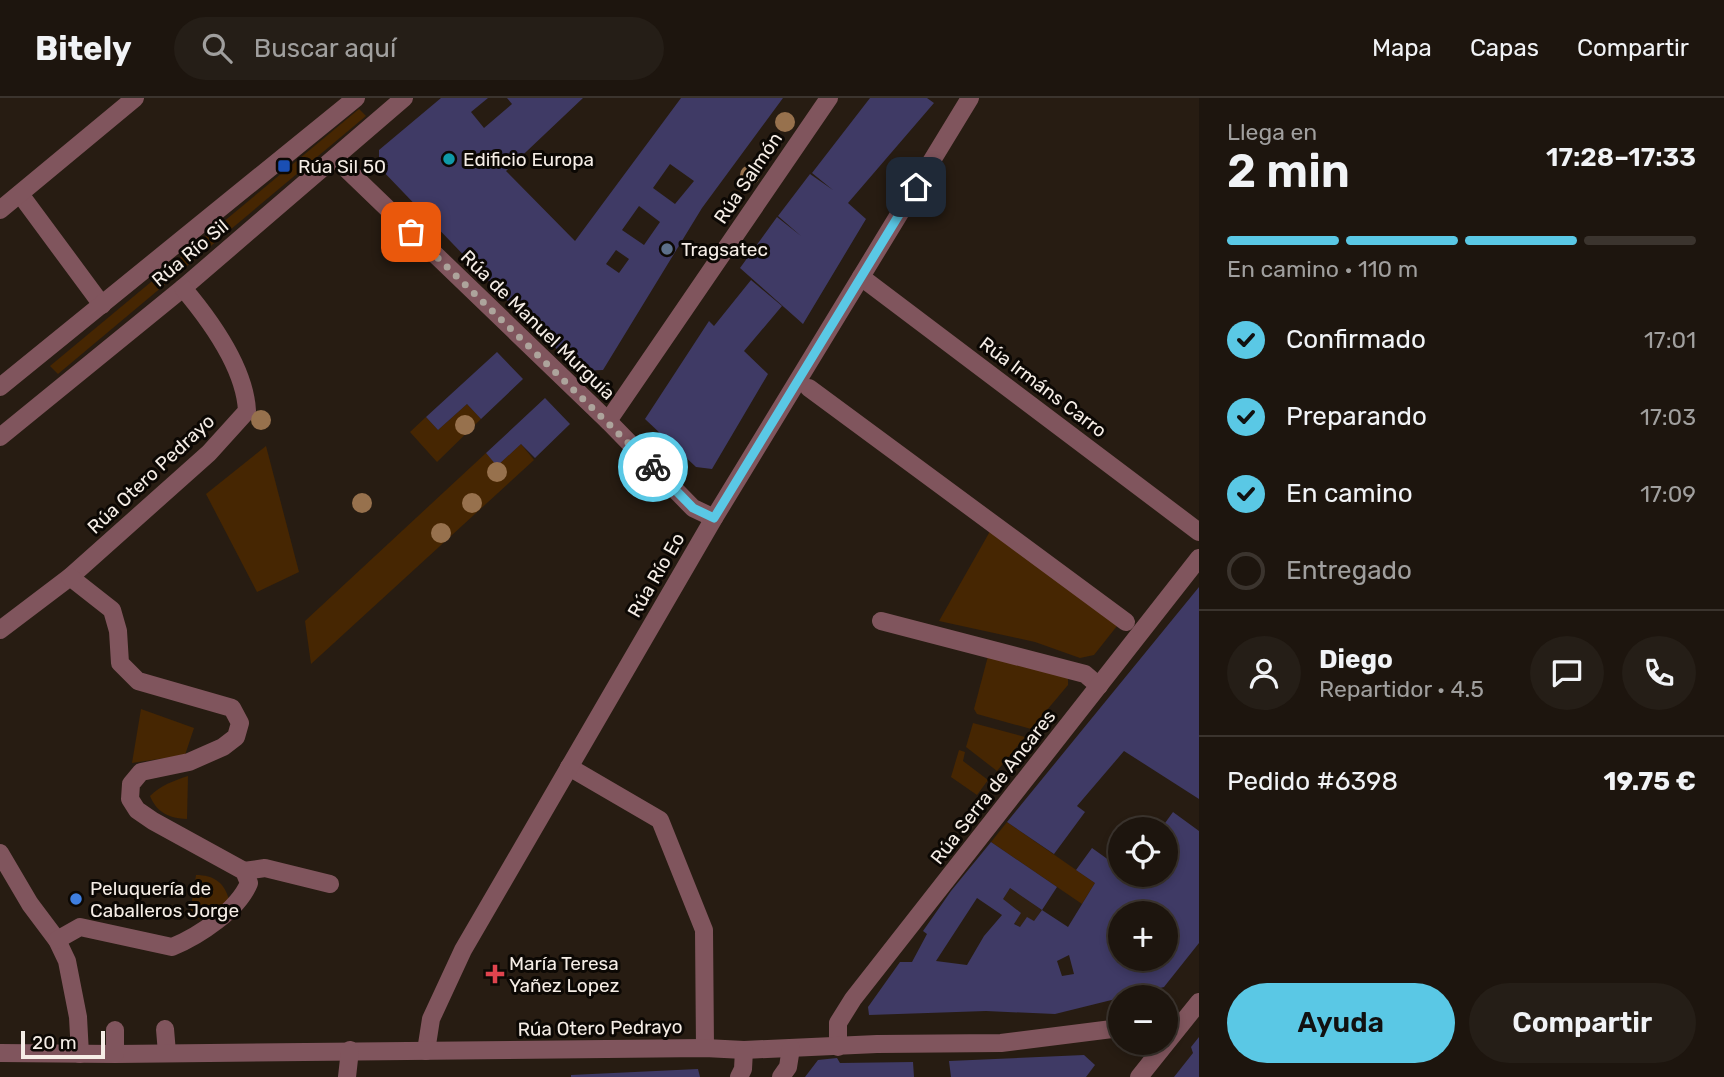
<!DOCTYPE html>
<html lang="es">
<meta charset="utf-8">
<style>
:root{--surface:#1d150e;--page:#251e17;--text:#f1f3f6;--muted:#a09f9e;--line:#3b342e;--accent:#5ac8e5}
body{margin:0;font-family:Rubik,sans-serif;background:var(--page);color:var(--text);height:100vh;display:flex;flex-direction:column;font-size:26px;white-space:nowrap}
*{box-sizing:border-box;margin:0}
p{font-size:23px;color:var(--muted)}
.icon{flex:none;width:38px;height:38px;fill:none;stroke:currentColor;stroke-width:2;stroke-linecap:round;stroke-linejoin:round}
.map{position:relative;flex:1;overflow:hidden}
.drawer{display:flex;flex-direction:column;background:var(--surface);width:525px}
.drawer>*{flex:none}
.tools{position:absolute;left:1108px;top:719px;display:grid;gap:14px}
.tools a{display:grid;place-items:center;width:70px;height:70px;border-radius:50%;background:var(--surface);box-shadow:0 4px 10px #0003,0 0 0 2px var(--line);font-size:35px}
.scale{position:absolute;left:21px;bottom:18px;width:84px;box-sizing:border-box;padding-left:7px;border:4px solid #f5ede6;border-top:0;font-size:19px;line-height:24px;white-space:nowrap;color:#f5ede6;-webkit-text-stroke:5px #0c0804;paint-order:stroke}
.pin{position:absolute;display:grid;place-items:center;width:60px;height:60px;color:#fff;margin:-30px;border-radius:14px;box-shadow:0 4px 10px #0006}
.courier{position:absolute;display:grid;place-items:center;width:70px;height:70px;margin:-35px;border:5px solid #5ac8e5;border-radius:50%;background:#fff;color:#222;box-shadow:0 2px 9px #0007}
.summary em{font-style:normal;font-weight:600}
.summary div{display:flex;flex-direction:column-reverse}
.summary{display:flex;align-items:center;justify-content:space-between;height:119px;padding:0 28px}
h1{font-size:46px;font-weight:600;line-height:52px}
.bar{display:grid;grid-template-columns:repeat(4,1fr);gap:10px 7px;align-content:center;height:84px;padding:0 28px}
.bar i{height:9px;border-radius:5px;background:var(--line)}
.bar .selected{background:var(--accent)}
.bar p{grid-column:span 4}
.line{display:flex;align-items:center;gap:18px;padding:0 28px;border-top:2px solid var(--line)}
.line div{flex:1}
.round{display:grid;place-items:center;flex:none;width:74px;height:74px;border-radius:37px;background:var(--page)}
ol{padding:0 28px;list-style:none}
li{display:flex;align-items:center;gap:21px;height:77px}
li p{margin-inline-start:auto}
li .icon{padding:7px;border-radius:50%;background:var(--accent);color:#111;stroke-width:4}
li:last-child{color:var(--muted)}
li i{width:38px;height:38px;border:4px solid var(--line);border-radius:50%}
.action{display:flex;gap:14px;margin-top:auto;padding:14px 28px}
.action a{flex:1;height:80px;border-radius:42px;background:var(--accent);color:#111;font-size:28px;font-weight:600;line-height:80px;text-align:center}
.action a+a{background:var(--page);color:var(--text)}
header{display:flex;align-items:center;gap:42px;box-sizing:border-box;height:98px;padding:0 35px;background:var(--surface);border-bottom:2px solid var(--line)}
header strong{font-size:33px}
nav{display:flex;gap:38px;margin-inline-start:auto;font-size:24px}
.search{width:490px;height:63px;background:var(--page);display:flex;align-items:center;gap:18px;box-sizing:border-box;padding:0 24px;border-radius:38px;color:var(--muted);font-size:26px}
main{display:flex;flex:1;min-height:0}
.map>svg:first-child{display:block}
</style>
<header>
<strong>Bitely</strong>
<div class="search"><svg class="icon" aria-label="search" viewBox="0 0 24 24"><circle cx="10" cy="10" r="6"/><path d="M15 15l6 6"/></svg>Buscar aquí</div>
<nav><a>Mapa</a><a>Capas</a><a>Compartir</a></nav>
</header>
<main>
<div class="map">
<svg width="1199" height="979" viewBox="0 0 1199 979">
<rect width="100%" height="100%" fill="#271c12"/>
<path fill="#302112" d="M 973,765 L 1042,812 L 1027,834 L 957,785 Z"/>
<g fill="#462602">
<path d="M 359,11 L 366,18 L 58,276 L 50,268 Z"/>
<path d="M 467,306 L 481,321 L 437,364 L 410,334 L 426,319 L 438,332 Z"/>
<path d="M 521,346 L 534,362 L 311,566 L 305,523 L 486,355 L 498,367 Z"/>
<path d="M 266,348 L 299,474 L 257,494 L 206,396 Z"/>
<path d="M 993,428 L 1117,528 L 1094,557 L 1080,560 L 1035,544 L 939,523 Z"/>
<path d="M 988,558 L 1064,577 L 1068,581 L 1068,587 L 1031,631 L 977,616 L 974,611 Z"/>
<path d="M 141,611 L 194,630 L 185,657 L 132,665 Z"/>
<path d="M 973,625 L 1025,639 L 997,673 L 966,649 Z"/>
<path d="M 959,652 L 965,654 L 963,663 L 988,682 L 977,697 L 951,679 Z"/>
<path d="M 188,678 L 187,721 C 169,720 157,715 150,698 C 161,687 173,683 188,678 Z"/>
<path d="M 1007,724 L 1095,785 L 1082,806 L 991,744 Z"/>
<path d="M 196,777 C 214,777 225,785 229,802 C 214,815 209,822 189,821 Z"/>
</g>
<g fill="#3f3a65" fill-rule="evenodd">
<path d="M 441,0 L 488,0 L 471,14 L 484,30 L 512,6 L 507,0 L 583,0 L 506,73 L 575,143 L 681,0 L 783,0 L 702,110 L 603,272 L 580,273 L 526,222 L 379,69 L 379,52 ZM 670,66 L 694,83 L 675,106 L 653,90 ZM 639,108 L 660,124 L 644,147 L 622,132 ZM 616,152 L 629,161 L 619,175 L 606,166 Z"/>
<path d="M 870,0 L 927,0 L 934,5 L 848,105 L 866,121 L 803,226 L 740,170 L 777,119 L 801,138 L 778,118 L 810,76 L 833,92 L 812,75 Z"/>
<path d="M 751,182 L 782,208 L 744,253 L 768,276 L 712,371 L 696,369 L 645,321 L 709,223 L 714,228 Z"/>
<path d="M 497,254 L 523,281 L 481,321 L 467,306 L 438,332 L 426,319 Z"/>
<path d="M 545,300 L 570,326 L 535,360 L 521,346 L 497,368 L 486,355 Z"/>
<path d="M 1199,489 L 1199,701 L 1124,653 L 1077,708 L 1085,714 L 1054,756 L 1007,724 Z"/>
<path d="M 1173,714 L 1199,733 L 1199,845 L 1164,889 L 1055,916 L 986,913 L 869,917 L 868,909 L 900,864 L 912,864 L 927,836 L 923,833 L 951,793 L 991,744 L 1057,789 L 1042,812 L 1010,790 L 1003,801 L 1021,815 L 1014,826 L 1020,829 L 1027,819 L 1034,823 L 1042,812 L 1068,829 L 1095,785 L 1076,772 L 1092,750 L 1120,770 L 1120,777 L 1130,777 L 1141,784 L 1147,777 L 1166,777 L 1166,732 L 1160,732 ZM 977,800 L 1002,817 L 984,838 L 967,867 L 936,863 ZM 1120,816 L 1166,816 L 1166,861 L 1120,861 ZM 1069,857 L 1074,876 L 1062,878 L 1057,863 Z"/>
<path d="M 1199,939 L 1199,979 L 1174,979 L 1193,955 L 1191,949 Z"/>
<path d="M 1084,957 L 1095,967 L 1086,979 L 951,979 L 949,963 Z"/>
<path d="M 837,960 L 840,965 L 913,964 L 914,979 L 805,979 L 818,962 Z"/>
<path d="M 698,971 L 700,979 L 571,979 L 571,977 Z"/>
</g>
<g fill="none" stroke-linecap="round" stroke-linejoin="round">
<g stroke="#80555d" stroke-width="18">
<path d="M 335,60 L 608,323 L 693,410 L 714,420"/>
<path d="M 20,96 L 102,207"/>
<path d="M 0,112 L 135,0"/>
<path d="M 861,179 L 1199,434"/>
<path d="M 0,289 L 356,0"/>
<path d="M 809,290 L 1126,524"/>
<path d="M 608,323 L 829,0"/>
<path d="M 0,339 L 183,190 L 404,0"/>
<path d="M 881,523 L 1085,576 L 1099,588"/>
<path d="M 0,532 L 70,479 L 209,355 L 247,313 C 245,270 210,222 183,190"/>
<path d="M 569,669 L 660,722 L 704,832 L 705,950"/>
<path d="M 0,755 L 30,806 L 57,842 L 67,863 L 78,919 L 80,956"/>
<path d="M 244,773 L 265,770 L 330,786"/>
<path d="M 57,842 L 80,829 L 172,849 C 199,838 238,812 249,785 L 244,773 L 153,723 L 137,712 L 130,701 L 131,686 L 141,674 L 189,664 L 223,649 L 236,639 L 240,625 L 232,610 L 138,583 L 120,565 L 118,533 L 112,512 L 70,479"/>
<path d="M 165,931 L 167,955"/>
<path d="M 838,949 L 838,925 L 853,901 L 1199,460"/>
<path d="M 426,953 L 431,921 L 463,852 L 714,420 L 970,0"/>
<path d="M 0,955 L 115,956 L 705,950 L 744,952 L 877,946 L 1001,945 L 1120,930"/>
<path d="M 115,956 L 115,932"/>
<path d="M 347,979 L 350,952"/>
<path d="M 739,979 L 743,971 L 744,952"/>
<path d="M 781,979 L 788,969 L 791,950"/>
<path d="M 1139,979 L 1199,904"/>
</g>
</g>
<g fill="#97714d">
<circle cx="785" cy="24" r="10"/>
<circle cx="750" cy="77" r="10"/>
<circle cx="261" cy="322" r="10"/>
<circle cx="465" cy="327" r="10"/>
<circle cx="497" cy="374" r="10"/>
<circle cx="362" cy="405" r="10"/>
<circle cx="472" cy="405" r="10"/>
<circle cx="441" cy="435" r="10"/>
</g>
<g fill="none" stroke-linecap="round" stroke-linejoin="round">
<path stroke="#ada49c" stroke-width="7" stroke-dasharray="0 12.6" d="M 411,134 L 653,369"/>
<path stroke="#5ac8e5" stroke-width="9" d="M 653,369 L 693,410 L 714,420 L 916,89"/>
</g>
<circle fill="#0f9aa8" stroke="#0c0804" stroke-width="2.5" cx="449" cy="61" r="7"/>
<rect fill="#1a4fb4" stroke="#0c0804" stroke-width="2.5" x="277" y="61" width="14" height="14" rx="3.5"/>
<circle fill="#5c6f8a" stroke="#0c0804" stroke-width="2.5" cx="667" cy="151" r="7"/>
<circle fill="#3f7fe0" stroke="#0c0804" stroke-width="2.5" cx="76" cy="801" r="7"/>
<path fill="#e0444e" stroke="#0c0804" stroke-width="2.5" d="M491.5 865.5h7v7h7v7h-7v7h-7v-7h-7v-7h7z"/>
<g text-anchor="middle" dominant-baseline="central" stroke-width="6" stroke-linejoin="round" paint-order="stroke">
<g font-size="19" fill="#f5ede6" stroke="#0c0804" text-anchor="start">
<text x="463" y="61">Edificio Europa</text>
<text x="298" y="68">Rúa Sil 50</text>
<text x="681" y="151">Tragsatec</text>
<text x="90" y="790">Peluquería de<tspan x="90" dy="22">Caballeros Jorge</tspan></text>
<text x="509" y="865">María Teresa<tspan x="509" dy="22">Yañez Lopez</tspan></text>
</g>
<g font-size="19" fill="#f5ede6" stroke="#0c0804">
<text transform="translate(748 80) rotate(-56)">Rúa Salmón</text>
<text transform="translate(190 155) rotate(-40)">Rúa Río Sil</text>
<text transform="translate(538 227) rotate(44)">Rúa de Manuel Murguía</text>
<text transform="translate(1043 289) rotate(37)">Rúa Irmáns Carro</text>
<text transform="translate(151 376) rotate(-43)">Rúa Otero Pedrayo</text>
<text transform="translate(656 477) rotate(-60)">Rúa Río Eo</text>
<text transform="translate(993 689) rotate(-52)">Rúa Serra de Ancares</text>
<text transform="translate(600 930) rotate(-1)">Rúa Otero Pedrayo</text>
</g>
</g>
</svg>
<div class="tools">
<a><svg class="icon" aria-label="locate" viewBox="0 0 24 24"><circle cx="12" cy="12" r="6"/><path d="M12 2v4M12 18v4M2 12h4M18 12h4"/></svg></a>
<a>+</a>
<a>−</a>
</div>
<div class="scale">20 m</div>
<div class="pin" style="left:411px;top:134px;background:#ea580c"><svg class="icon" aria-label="bag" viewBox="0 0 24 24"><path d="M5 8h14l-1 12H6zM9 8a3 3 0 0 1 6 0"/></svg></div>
<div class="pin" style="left:916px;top:89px;background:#1f2937"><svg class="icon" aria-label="home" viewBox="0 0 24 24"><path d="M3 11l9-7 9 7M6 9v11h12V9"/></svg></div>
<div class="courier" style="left:653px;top:369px"><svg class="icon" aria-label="bike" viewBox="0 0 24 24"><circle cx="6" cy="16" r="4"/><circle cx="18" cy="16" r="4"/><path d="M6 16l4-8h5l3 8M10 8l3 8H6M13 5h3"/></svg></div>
</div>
<section class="drawer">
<div class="summary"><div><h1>2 min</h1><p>Llega en</p></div><em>17:28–17:33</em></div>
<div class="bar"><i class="selected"></i><i class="selected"></i><i class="selected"></i><i></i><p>En camino · 110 m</p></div>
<ol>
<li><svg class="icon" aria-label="check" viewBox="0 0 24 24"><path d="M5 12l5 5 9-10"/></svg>Confirmado<p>17:01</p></li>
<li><svg class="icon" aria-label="check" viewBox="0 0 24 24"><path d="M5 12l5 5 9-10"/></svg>Preparando<p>17:03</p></li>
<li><svg class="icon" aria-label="check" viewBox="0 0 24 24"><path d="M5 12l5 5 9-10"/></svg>En camino<p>17:09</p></li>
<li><i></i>Entregado</li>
</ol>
<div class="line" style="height:126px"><a class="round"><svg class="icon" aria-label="person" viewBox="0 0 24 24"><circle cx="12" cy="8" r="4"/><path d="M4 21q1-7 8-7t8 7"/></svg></a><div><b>Diego</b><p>Repartidor · 4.5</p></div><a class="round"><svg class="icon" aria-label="chat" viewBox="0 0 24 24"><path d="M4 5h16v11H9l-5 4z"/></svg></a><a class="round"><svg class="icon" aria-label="phone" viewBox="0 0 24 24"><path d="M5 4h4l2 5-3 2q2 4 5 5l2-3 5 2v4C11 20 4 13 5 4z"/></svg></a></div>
<div class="line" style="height:91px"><div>Pedido #6398</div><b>19.75 €</b></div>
<div class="action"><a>Ayuda</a><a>Compartir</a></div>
</section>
</main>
